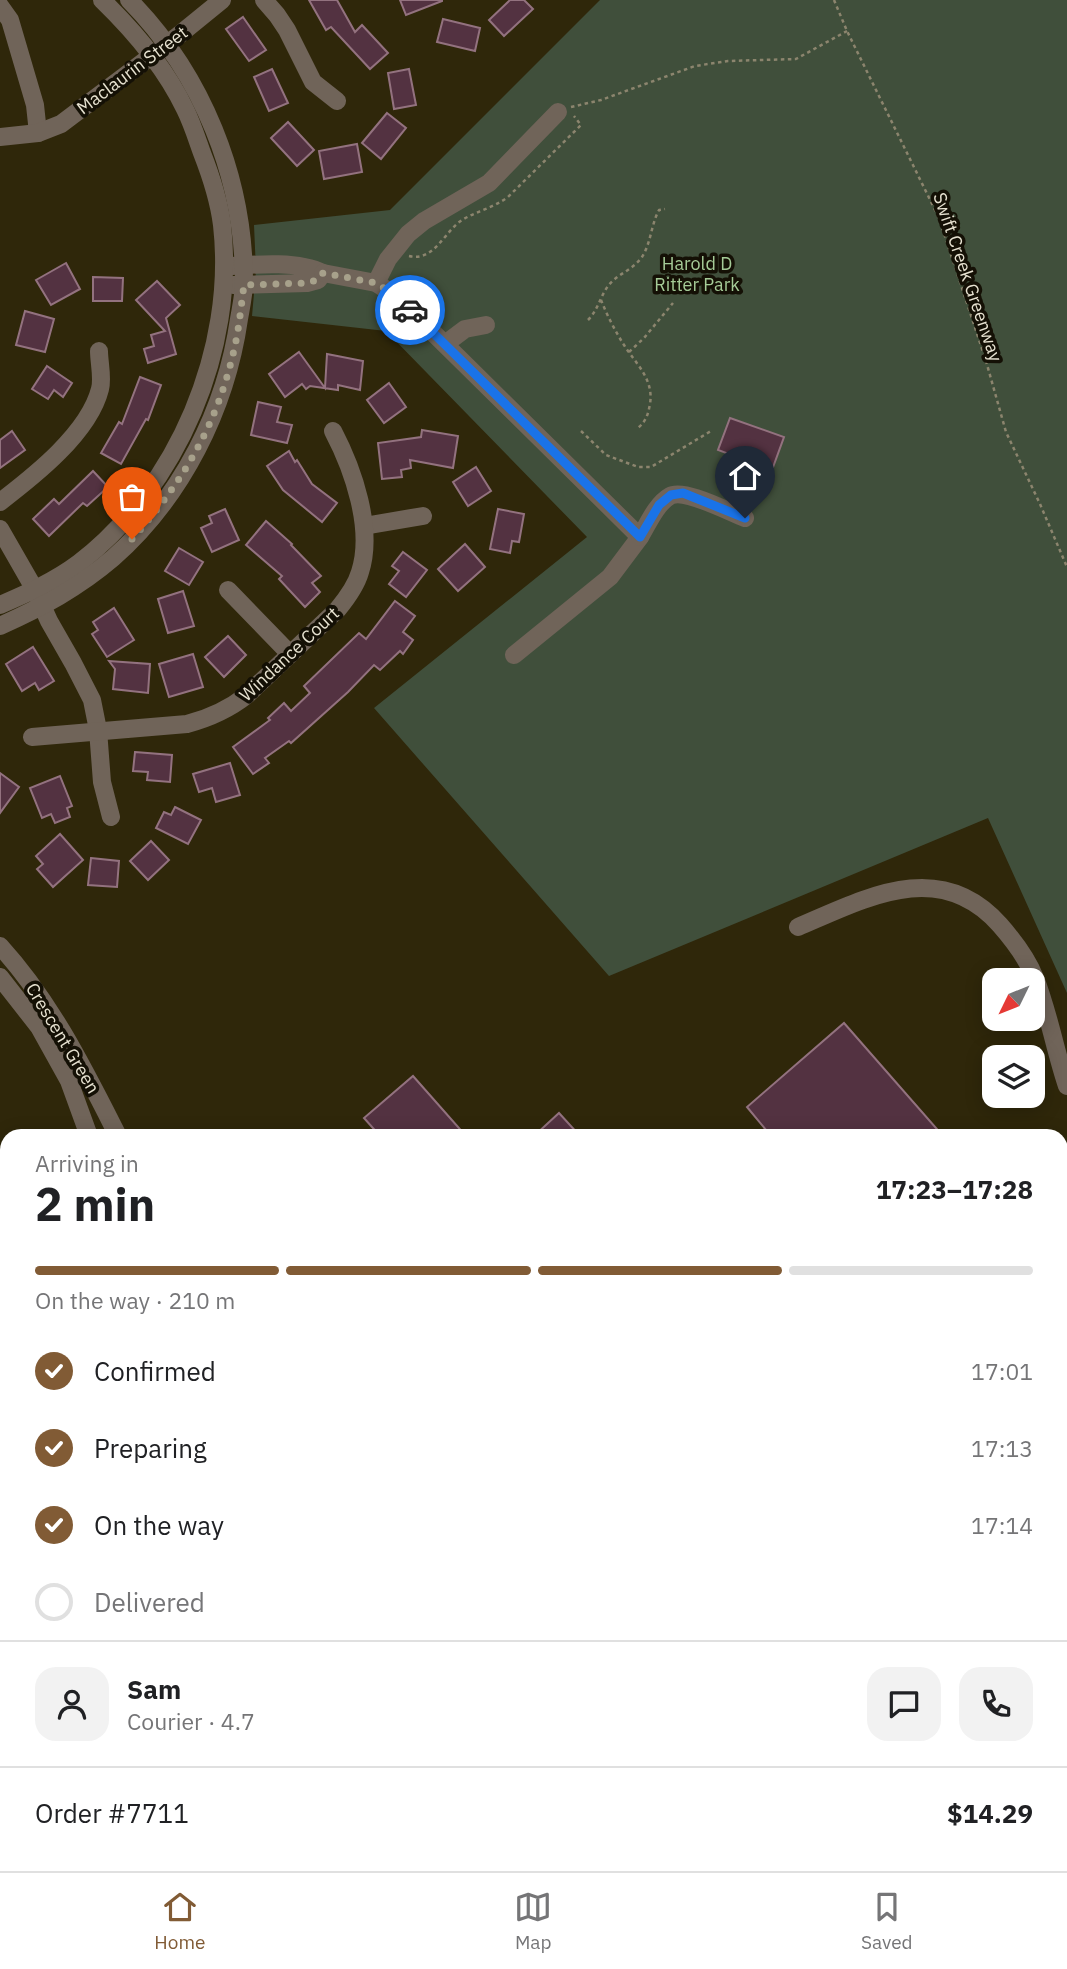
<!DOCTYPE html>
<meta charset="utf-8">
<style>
:root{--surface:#fff;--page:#f2f2f2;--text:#202124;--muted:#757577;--line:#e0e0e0;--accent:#815b35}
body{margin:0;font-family:"IBM Plex Sans",sans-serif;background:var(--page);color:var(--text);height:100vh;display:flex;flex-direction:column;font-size:26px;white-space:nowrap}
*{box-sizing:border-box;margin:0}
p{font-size:23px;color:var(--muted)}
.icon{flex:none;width:38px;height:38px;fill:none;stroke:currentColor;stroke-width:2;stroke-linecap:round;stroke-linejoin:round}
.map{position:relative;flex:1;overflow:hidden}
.panel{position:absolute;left:0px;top:1129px;width:1068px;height:744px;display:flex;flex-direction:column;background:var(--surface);border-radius:21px 21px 0 0;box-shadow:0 4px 18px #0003}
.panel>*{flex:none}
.needle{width:46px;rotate:227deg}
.fabs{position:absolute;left:982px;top:968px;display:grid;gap:14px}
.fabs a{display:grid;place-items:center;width:63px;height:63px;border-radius:14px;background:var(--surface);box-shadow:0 4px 18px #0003;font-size:35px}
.pin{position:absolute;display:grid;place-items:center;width:60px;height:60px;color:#fff;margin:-72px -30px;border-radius:50% 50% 50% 0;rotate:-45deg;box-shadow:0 0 7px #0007}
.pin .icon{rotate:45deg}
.courier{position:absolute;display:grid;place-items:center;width:70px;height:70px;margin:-35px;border:5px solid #1a73e8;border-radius:50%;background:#fff;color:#222;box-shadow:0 2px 9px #0007}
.head em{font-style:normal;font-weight:800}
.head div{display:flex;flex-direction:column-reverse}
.head{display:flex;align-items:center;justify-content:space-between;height:119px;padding:0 35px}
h1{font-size:46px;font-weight:800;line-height:52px}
.bar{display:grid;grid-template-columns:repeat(4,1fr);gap:10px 7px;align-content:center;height:84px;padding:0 35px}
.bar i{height:9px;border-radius:5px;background:var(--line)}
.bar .current{background:var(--accent)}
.bar p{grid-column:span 4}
.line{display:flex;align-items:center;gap:18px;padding:0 35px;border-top:2px solid var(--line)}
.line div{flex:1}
.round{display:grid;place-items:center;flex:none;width:74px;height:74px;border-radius:21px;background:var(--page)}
ol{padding:0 35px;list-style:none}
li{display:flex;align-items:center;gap:21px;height:77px}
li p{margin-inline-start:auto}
li .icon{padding:7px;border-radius:50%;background:var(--accent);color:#fff;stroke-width:4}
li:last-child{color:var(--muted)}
li i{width:38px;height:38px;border:4px solid var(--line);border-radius:50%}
.menu{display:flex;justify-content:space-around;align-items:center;height:98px;border-top:2px solid var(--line);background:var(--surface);font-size:19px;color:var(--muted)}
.menu a{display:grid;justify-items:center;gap:4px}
.menu .current{color:var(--accent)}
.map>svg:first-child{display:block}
</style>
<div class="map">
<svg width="1067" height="1871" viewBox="0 0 1067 1871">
<rect width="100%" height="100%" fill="#2f270a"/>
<path fill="#382e08" d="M 0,1858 L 7,1858 L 7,1866 L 852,1866 L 851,1871 L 0,1871 Z"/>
<path fill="#404f3b" d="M 600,0 L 1067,0 L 1067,993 L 988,818 L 609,976 L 374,708 L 587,537 L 386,331 L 252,316 L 256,271 L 254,225 L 390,210 Z"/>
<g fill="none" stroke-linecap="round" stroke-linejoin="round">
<g stroke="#454e52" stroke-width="4.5">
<path d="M 1060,1418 L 1067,1416"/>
<path d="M 0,1740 L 7,1733"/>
</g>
</g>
<g fill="#533241" stroke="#93727f" stroke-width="2">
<path d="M 309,0 L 337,0 L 355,32 L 362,25 L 388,53 L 370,69 L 331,27 L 326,30 Z"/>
<path d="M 400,0 L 442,0 L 442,1 L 406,15 Z"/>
<path d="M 510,0 L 524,0 L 533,9 L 504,36 L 489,20 Z"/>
<path d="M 243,17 L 266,50 L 249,61 L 226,29 Z"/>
<path d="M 443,19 L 480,28 L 475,51 L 437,42 Z"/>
<path d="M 272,69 L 288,103 L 269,111 L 254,77 Z"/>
<path d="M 409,69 L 416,105 L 394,109 L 388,73 Z"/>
<path d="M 387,113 L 406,128 L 381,159 L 362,143 Z"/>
<path d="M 288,122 L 314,150 L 297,166 L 271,138 Z"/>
<path d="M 357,144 L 362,172 L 324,179 L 319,151 Z"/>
<path d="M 66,263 L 80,289 L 51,305 L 36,280 Z"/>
<path d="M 93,277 L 123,278 L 122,301 L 93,301 Z"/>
<path d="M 157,281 L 180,305 L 166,318 L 176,354 L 148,363 L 144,349 L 154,346 L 151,335 L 165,331 L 136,300 Z"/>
<path d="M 25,311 L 54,319 L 45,352 L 16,345 Z"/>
<path d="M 299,352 L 325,388 L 327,354 L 363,361 L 360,390 L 338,385 L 338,390 L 310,386 L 306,389 L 302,384 L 285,397 L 269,374 Z"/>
<path d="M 47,366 L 72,383 L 63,397 L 54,390 L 48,399 L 32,389 Z"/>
<path d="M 140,377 L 161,385 L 148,420 L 146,419 L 121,464 L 101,453 L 119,422 L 122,424 Z"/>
<path d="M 389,383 L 406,407 L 384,423 L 367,400 Z"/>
<path d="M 258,402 L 281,407 L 277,422 L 292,425 L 287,443 L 251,435 Z"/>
<path d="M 730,418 L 784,437 L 772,470 L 718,450 Z"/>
<path d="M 422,430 L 458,436 L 453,468 L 410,460 L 411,468 L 401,470 L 402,477 L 382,479 L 378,443 L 421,437 Z"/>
<path d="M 12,431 L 25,450 L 0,468 L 0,440 Z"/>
<path d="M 289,451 L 295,462 L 297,460 L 312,484 L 337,503 L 322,522 L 283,490 L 267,466 Z"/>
<path d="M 476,467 L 491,491 L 468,506 L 453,482 Z"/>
<path d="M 93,471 L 108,487 L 87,506 L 83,503 L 49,536 L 33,519 L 54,499 L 59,504 Z"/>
<path d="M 225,509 L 239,540 L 212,552 L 201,528 L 212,523 L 209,516 Z"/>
<path d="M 498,509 L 524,514 L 519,542 L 512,541 L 510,553 L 490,549 Z"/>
<path d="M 266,521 L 292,544 L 291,545 L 321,576 L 312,583 L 320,592 L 305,607 L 279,579 L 282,576 L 246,545 Z"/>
<path d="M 465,544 L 485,567 L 458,591 L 438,569 Z"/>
<path d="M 179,548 L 203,562 L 189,585 L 165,571 Z"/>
<path d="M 403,552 L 427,570 L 406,597 L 389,584 L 399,571 L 392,566 Z"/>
<path d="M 183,591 L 194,626 L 168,633 L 158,599 Z"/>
<path d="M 395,601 L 415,616 L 403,632 L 413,640 L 403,654 L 400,651 L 380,670 L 374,665 L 348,692 L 291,743 L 289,741 L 265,758 L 269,763 L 253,774 L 233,747 L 270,720 L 268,718 L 284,703 L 291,711 L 310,693 L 304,686 L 359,633 L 366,639 Z"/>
<path d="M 114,608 L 134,640 L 107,657 L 92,634 L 98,630 L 93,622 Z"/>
<path d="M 228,636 L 246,655 L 224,677 L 205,657 Z"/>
<path d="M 33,647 L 54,681 L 39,690 L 35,683 L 22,691 L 6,664 Z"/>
<path d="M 193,654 L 203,687 L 169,697 L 159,664 Z"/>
<path d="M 109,661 L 150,664 L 148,693 L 113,689 L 115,669 Z"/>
<path d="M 135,752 L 172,755 L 170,782 L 147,780 L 148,772 L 133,771 Z"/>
<path d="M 230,763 L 240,795 L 216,802 L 212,788 L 199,792 L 193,774 Z"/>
<path d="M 0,773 L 19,787 L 0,813 Z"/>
<path d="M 60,776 L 72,806 L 67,808 L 70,817 L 55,823 L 51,814 L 42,818 L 30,788 Z"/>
<path d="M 175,807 L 201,820 L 188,844 L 156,828 L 164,812 L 171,815 Z"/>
<path d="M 60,834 L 83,860 L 53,887 L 37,869 L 43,864 L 36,856 Z"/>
<path d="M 151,841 L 169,860 L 148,880 L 130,861 Z"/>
<path d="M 91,858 L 119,861 L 117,887 L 88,885 Z"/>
<path d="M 844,1023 L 943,1136 L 771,1136 L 747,1107 Z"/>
<path d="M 413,1076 L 466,1136 L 380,1136 L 364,1118 Z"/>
<path d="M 559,1113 L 580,1136 L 534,1136 Z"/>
</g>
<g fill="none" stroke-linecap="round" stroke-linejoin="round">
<g stroke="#8c856e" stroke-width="2.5" stroke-dasharray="3.5 3.5" stroke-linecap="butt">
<path d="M 834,0 L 847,31 L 939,218 L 986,361 L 1006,432 L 1040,504 L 1067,567"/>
<path d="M 571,107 L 601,100 L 695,66 L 728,61 L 796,59 L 847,31"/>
<path d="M 409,256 C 434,262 444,232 462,220 C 477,211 493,208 508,197 L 581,125 L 574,116"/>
<path d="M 601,300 C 607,315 615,331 624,345 C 636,364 654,379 650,404 C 648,415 646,421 638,428"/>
<path d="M 588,320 C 598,310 600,297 608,286 C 617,274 633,270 642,257 C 651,243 651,225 659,210 L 665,209"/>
<path d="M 629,352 L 644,338 L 673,303"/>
<path d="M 581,431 L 606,455 L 638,467 L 651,467 L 711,431"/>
<path d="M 1060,1473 L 1067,1482"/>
<path d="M 0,1822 L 7,1824"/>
</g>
<g stroke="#706459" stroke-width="18">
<path d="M 264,0 L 277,15 L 287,30 L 313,82 L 337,101"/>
<path d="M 0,6 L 10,20 L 35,105 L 38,133"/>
<path d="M 0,137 L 38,133 L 61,124 L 179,35 L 222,0"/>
<path d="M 232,266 C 259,264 299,261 323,273 L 318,280 L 307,283 L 233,285"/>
<path d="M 323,273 L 376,283 L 396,296 L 640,537 L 610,577 L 514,655"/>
<path d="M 376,283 L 388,259 L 408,234 L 424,221 L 489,183 L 558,112"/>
<path d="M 445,344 L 465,329 L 486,325"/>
<path d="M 0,502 C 34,476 89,433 100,389 C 103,378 99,362 99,351"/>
<path d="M 364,526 L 423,516"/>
<path d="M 0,529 L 35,590 L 49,621 L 73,663 L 92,700 L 98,730 L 102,782 L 111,817"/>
<path d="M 640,537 C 648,524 656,504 670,496 C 684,488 729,512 745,518"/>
<path d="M 228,590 L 290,654"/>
<path d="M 0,605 C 28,593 55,581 79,563 C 178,487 236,348 222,225 C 219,201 211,176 202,153 C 197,139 192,123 185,109 C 165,67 135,32 102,0"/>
<path d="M 0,626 C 42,607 78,588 113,558 C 182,497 226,409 239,319 C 241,307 244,294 244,282 C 244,177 202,74 129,0"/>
<path d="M 32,737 L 187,724 C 210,718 228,710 247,695 L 338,609 C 347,598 356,586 360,572 C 374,529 353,469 333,431"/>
<path d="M 798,927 C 866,898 940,857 1000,925 C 1014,941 1027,958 1035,978 C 1049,1013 1055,1051 1067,1086"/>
<path d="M 0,946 C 51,1002 84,1069 118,1136"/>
<path d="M 0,977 L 39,1027 L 69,1081 L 89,1136"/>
<path d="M 0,1265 L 7,1264"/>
<path d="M 1060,1377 L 1067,1376"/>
<path d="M 0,1593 L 7,1584"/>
<path d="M 0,1700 L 7,1697"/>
<path d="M 1060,1778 L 1067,1772"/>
<path d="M 1060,1820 L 1067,1813"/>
<path d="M 372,1866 L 373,1871"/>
<path d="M 596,1867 L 695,1871"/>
<path d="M 389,1871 L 393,1866"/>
<path d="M 870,1871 L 871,1866"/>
<path d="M 981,1871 L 985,1866"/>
<path d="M 1019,1871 L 1023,1866"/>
</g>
</g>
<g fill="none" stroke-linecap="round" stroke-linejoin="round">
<path stroke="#a7a18b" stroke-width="7" stroke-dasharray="0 12.6" d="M 132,539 C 183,482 217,425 234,350 C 239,329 241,307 244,285 L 307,283 L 317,280 L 323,273 L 376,283 L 396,296 L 410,310"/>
<path stroke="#1a73e8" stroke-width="9" d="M 410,310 L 640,537 L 659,505 L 671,495 L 683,493 L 745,518"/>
</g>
<g text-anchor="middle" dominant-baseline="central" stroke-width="7" stroke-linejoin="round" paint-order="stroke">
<g font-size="18" fill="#e7e2d1" stroke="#141005">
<text transform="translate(132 70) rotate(-37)">Maclaurin Street</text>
<text transform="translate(968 277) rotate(71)">Swift Creek Greenway</text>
<text transform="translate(289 654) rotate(-43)">Windance Court</text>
<text transform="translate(63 1038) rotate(59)">Crescent Green</text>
</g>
<g font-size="18" fill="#a5cb97" stroke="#141005">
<text x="697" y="263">Harold D<tspan x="697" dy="21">Ritter Park</tspan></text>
</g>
</g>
</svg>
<div class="fabs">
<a><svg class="needle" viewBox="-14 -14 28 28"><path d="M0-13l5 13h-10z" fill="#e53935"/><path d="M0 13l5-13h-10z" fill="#757577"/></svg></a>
<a><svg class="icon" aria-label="layers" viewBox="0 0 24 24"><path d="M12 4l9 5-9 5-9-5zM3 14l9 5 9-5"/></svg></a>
</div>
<div class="pin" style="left:132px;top:539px;background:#ea580c"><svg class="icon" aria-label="bag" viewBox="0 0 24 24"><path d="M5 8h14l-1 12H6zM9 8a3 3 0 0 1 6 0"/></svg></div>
<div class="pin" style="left:745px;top:518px;background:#1f2937"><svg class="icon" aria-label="home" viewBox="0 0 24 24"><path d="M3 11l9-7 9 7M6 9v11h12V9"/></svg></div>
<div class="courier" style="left:410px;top:310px"><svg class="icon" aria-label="car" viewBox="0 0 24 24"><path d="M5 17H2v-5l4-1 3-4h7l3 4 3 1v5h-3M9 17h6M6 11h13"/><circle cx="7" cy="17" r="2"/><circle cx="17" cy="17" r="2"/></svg></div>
<section class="panel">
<div class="head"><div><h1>2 min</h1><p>Arriving in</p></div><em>17:23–17:28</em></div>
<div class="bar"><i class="current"></i><i class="current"></i><i class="current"></i><i></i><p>On the way · 210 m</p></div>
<ol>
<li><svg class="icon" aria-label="check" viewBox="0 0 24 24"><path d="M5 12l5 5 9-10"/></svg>Confirmed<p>17:01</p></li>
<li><svg class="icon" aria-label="check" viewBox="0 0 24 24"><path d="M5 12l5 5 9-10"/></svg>Preparing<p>17:13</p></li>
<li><svg class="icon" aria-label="check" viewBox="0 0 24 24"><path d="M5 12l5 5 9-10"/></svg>On the way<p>17:14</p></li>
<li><i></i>Delivered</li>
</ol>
<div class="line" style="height:126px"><a class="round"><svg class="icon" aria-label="person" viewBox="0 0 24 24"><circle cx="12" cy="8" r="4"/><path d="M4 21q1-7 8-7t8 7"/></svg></a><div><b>Sam</b><p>Courier · 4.7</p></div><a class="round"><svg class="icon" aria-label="chat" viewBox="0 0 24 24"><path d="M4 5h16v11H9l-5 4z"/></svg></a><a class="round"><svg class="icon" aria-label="phone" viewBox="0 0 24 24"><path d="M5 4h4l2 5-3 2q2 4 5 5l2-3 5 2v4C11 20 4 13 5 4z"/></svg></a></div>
<div class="line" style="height:91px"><div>Order #7711</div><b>$14.29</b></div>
</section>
</div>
<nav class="menu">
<a class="current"><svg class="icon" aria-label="home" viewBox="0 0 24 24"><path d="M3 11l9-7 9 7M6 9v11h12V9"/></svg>Home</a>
<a><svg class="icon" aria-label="map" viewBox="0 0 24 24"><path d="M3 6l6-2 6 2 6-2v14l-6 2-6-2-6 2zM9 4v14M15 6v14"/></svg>Map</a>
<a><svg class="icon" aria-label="saved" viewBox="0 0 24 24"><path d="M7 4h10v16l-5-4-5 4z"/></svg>Saved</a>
</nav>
